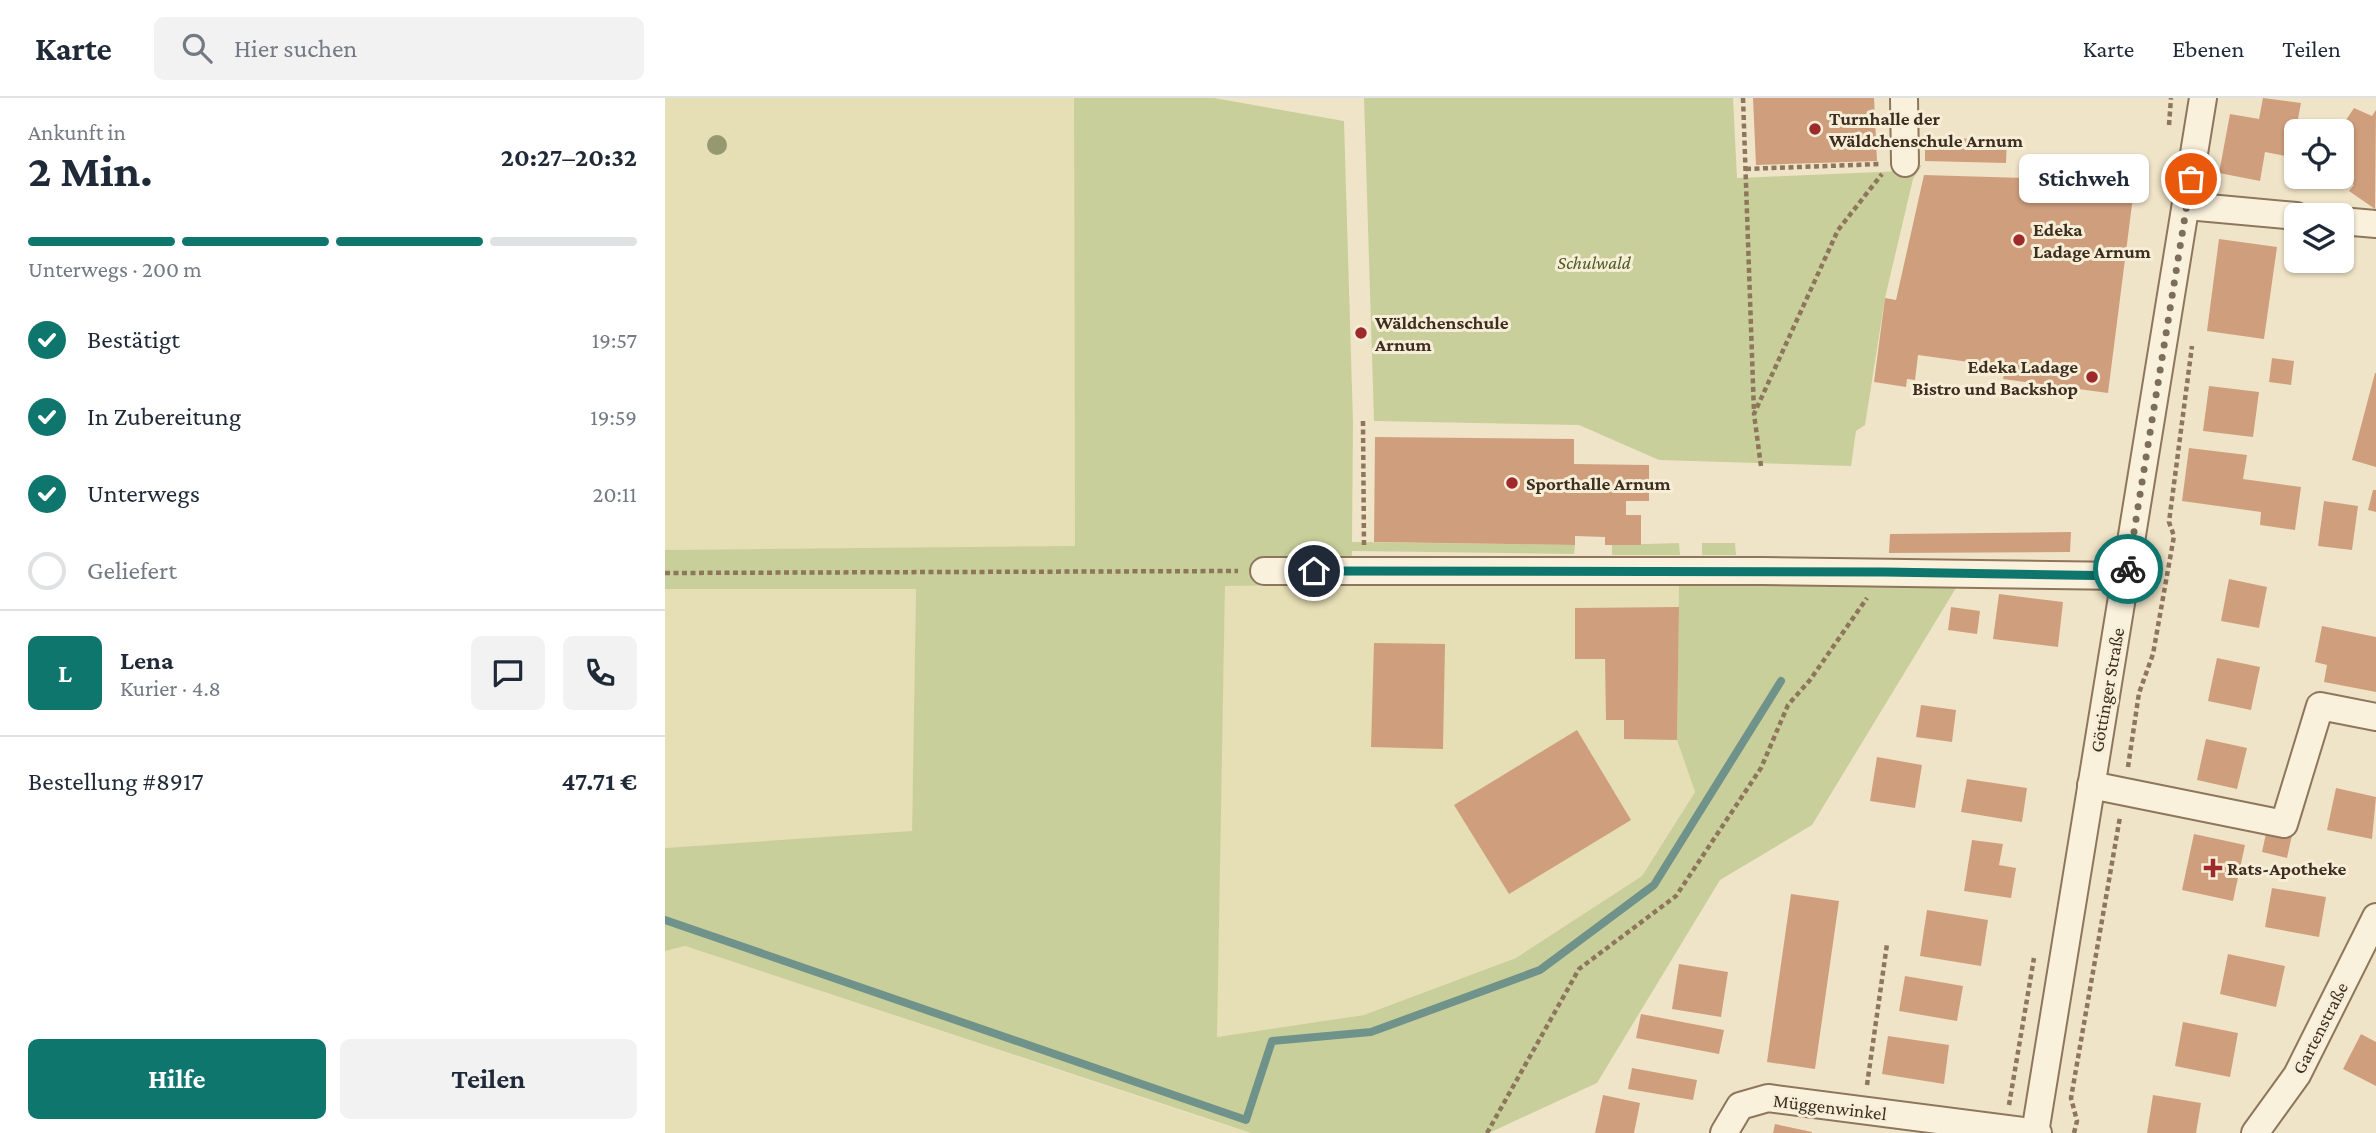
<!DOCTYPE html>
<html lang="de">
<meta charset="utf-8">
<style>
:root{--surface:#fff;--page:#f2f2f3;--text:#1f2937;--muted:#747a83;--line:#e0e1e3;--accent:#0f766e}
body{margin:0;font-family:"Crimson Pro",serif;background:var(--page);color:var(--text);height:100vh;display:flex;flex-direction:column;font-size:26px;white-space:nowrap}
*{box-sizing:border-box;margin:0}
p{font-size:23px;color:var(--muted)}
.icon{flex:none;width:38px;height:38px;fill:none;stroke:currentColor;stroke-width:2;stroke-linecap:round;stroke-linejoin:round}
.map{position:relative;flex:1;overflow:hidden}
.drawer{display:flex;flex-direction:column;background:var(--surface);width:665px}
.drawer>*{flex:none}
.controls{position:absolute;left:1619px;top:21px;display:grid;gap:14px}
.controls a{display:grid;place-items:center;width:70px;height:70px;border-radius:10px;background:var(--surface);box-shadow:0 2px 5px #0004;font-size:35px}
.pin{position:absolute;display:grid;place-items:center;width:60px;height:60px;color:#fff;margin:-30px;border:4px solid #fff;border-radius:50%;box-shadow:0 2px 7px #0007}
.courier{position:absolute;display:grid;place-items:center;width:70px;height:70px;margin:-35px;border:5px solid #0f766e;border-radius:50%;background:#fff;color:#222;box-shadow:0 2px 9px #0007}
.bubble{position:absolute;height:49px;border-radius:10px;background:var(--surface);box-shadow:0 2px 5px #0004;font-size:23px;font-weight:700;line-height:49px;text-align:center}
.headline em{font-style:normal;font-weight:700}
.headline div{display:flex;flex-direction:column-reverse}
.headline{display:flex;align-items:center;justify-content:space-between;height:119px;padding:0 28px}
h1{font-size:46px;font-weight:700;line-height:52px}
.bar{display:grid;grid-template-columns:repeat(4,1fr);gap:10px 7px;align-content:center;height:84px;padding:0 28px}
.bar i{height:9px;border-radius:5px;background:var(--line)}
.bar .current{background:var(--accent)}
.bar p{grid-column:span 4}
.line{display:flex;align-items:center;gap:18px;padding:0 28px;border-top:2px solid var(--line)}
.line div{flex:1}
.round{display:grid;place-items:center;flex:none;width:74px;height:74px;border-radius:10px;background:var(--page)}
ol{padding:0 28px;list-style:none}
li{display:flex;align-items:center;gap:21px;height:77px}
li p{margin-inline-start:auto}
li .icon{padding:7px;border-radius:50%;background:var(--accent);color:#fff;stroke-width:4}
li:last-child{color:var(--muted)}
li i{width:38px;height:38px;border:4px solid var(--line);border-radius:50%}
.cta{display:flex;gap:14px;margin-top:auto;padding:14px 28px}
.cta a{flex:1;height:80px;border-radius:10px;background:var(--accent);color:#fff;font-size:28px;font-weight:700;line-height:80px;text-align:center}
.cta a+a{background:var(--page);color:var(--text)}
header{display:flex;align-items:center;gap:42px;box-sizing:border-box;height:98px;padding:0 35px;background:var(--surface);border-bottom:2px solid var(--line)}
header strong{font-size:33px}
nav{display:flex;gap:38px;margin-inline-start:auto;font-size:24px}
.search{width:490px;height:63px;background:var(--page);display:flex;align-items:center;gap:18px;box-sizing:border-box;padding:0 24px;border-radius:10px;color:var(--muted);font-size:26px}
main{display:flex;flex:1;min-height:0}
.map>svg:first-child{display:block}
</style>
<header>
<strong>Karte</strong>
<div class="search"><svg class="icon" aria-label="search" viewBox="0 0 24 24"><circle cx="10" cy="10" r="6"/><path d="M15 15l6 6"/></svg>Hier suchen</div>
<nav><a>Karte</a><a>Ebenen</a><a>Teilen</a></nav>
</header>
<main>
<section class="drawer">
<div class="headline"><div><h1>2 Min.</h1><p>Ankunft in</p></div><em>20:27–20:32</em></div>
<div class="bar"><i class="current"></i><i class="current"></i><i class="current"></i><i></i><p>Unterwegs · 200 m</p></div>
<ol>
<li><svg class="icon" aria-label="check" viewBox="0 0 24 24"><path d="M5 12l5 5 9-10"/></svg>Bestätigt<p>19:57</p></li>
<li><svg class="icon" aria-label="check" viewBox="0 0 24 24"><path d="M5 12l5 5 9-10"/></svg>In Zubereitung<p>19:59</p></li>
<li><svg class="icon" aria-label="check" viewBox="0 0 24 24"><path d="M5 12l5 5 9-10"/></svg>Unterwegs<p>20:11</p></li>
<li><i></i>Geliefert</li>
</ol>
<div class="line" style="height:126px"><b class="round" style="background:var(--accent);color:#fff">L</b><div><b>Lena</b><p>Kurier · 4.8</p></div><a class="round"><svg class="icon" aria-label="chat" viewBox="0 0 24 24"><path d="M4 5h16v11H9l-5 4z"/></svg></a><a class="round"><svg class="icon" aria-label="phone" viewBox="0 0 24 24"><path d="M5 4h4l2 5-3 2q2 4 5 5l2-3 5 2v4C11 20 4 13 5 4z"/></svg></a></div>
<div class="line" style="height:91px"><div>Bestellung #8917</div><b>47.71 €</b></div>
<div class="cta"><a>Hilfe</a><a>Teilen</a></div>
</section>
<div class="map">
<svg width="1711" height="1035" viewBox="0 0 1711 1035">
<rect width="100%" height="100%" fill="#f0e4c8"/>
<g fill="#e6deb5">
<path d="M 0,0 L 409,0 L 410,449 L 0,452 Z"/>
<path d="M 560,488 L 1014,488 L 1012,642 L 1030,694 L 977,778 L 852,860 L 699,917 L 551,939 Z"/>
<path d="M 0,491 L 251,491 L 247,734 L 0,750 Z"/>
<path d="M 20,848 L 544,1022 L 586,1035 L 0,1035 L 0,853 Z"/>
</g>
<g fill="#c9cf9b">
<path d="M 409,0 L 549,0 L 679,23 L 688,324 L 687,444 L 910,447 L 909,456 L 687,453 L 685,487 L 560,488 L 552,939 L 699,917 L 851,860 L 977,778 L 1030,694 L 1012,642 L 1014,488 L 1294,485 L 1147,727 L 1055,782 L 932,985 L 824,1035 L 586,1035 L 20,848 L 0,853 L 0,750 L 247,733 L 251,491 L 0,491 L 0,452 L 410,448 Z"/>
<path d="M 699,0 L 1068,0 L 1072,80 L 1239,73 L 1257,67 L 1248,81 L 1220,200 L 1200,327 L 1191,333 L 1186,368 L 994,362 L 914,327 L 709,323 Z"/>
<path d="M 1014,445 L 1015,457 L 947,457 L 947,447 Z"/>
<path d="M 1037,445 L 1070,445 L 1071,457 L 1037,457 Z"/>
</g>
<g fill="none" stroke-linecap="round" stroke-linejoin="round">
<path stroke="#6f938a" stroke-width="8" d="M 0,822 L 581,1022 L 607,943 L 706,934 L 875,872 L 989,787 L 1116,583"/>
</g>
<g fill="#cf9f7d">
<path d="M 1088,0 L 1209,0 L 1212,63 L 1091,67 Z"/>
<path d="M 1598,0 L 1636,5 L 1626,59 L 1600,54 L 1595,83 L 1554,75 L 1565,16 L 1594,21 Z"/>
<path d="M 1689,10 L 1707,18 L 1711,12 L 1710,111 L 1684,93 L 1689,87 L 1676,78 L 1676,42 L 1687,26 L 1681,22 Z"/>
<path d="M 1342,40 L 1341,65 L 1260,63 L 1260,41 Z"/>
<path d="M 1259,77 L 1470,83 L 1443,295 L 1338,281 L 1340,269 L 1253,257 L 1250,282 L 1242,281 L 1241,289 L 1209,284 L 1220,200 L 1231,202 Z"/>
<path d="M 1554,141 L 1612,149 L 1599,241 L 1542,233 Z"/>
<path d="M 1607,260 L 1629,263 L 1626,287 L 1604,284 Z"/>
<path d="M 1710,275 L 1711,275 L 1711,369 L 1687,362 Z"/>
<path d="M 1544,288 L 1594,294 L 1588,339 L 1538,333 Z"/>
<path d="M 710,339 L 909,341 L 909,366 L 984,367 L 984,403 L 961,403 L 961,417 L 976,417 L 976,447 L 940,447 L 940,439 L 910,438 L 910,447 L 709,444 Z"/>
<path d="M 1524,350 L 1582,357 L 1578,381 L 1636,389 L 1630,432 L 1595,427 L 1596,414 L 1517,403 Z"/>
<path d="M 1708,392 L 1711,392 L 1711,414 L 1703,412 Z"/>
<path d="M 1659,403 L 1693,408 L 1687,452 L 1653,448 Z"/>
<path d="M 1406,434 L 1405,454 L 1224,455 L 1225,436 Z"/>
<path d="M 1564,481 L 1602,489 L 1594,530 L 1556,523 Z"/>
<path d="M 1334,496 L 1398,504 L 1393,549 L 1328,541 Z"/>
<path d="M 1014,509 L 1012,642 L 959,641 L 959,622 L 941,622 L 940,561 L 910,561 L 910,510 Z"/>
<path d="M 1286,509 L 1315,513 L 1312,536 L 1283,532 Z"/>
<path d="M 1657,528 L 1711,539 L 1711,594 L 1659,584 L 1662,567 L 1650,564 Z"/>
<path d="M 709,545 L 780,546 L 778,651 L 706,649 Z"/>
<path d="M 1552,560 L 1595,569 L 1586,612 L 1543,603 Z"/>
<path d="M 1256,607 L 1291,612 L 1287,644 L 1251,639 Z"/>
<path d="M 912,632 L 966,722 L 844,796 L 789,707 Z"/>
<path d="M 1541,641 L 1582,650 L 1572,691 L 1532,682 Z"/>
<path d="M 1212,659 L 1257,667 L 1250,710 L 1205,703 Z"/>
<path d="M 1302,681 L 1362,690 L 1357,724 L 1296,714 Z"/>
<path d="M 1671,690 L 1711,699 L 1707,741 L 1662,732 Z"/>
<path d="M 1602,731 L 1627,737 L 1622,760 L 1597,754 Z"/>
<path d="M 1529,736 L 1580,747 L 1568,803 L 1517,792 Z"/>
<path d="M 1307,742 L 1338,746 L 1334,767 L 1351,770 L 1346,800 L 1299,793 Z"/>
<path d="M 1607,790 L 1661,799 L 1654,839 L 1600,829 Z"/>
<path d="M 1126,796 L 1174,803 L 1150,971 L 1102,964 Z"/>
<path d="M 1262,812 L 1323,822 L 1316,868 L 1255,858 Z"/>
<path d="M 1563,856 L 1620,868 L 1611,909 L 1555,896 Z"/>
<path d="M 1014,866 L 1063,874 L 1056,919 L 1007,911 Z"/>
<path d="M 1240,878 L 1298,888 L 1292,923 L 1234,913 Z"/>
<path d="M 976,916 L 1059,932 L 1054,956 L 971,940 Z"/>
<path d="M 1518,924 L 1573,935 L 1565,979 L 1510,968 Z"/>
<path d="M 1696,936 L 1711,944 L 1711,988 L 1678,971 Z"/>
<path d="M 1223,938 L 1284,947 L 1279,986 L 1217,976 Z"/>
<path d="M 967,970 L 1032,982 L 1028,1002 L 963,991 Z"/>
<path d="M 938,997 L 975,1005 L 969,1035 L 930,1035 Z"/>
<path d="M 1488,997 L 1536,1005 L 1531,1035 L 1482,1035 Z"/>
<path d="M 1110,1026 L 1147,1034 L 1147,1035 L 1108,1035 Z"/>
</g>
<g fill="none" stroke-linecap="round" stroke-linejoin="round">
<defs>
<g id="minor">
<path d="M 1239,0 L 1240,65"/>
<path d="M 1522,108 L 1631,118"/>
<path d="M 1676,123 L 1711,126"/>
<path d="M 599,473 L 1098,473 L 1462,478"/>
<path d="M 1426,687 L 1619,726 L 1655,608 L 1711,619"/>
<path d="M 1059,1035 L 1075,1008 L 1103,1000 L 1373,1035"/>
<path d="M 1370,1035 L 1538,0"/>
<path d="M 1590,1035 L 1632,977 L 1711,819"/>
</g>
</defs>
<use href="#minor" stroke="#8d765c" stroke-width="30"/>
<g stroke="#8d765c" stroke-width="4.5" stroke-dasharray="5 3.5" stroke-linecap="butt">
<path d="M 1078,0 L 1089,315"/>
<path d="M 1504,27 L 1506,0"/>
<path d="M 1081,71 L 1215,66"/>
<path d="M 698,323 L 699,448"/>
<path d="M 1096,368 L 1089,316 L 1173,132 L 1217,76"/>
<path d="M 0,475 L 573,473"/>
<path d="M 1463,669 L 1474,595 L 1488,556 L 1509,438 L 1504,424 L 1527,248"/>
<path d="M 1202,987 L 1222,846"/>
<path d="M 1344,1007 L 1369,860"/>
<path d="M 822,1035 L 914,871 L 1011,798 L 1096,670 L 1123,607 L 1145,582 L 1202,500"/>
<path d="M 1409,1035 L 1412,1023 L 1406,1000 L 1455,719"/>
</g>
<use href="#minor" stroke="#faf1dc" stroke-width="26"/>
</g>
<circle fill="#96986f" cx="52" cy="47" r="10"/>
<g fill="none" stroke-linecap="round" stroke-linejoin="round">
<path stroke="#7c6e5b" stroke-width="7" stroke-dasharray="0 12.6" d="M 1463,471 L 1526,81"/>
<path stroke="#0f766e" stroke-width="9" d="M 649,473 L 1220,474 L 1462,478 L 1463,471"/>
</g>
<g fill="#9e2a2b" stroke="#f7eed8" stroke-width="2.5">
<circle cx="1150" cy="31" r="7"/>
<circle cx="1354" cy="142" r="7"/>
<circle cx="696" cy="235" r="7"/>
<circle cx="1427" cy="279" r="7"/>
<circle cx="847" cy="385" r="7"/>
<path d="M1544.5 759.5h7v7h7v7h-7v7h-7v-7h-7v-7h7z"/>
</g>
<g text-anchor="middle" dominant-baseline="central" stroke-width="6" stroke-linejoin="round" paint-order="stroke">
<g font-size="19" font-weight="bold" fill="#3d2e20" stroke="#f7eed8" text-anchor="start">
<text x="1164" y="20">Turnhalle der<tspan x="1164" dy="22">Wäldchenschule Arnum</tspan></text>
<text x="1368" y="131">Edeka<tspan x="1368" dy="22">Ladage Arnum</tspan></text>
<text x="710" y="224">Wäldchenschule<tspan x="710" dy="22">Arnum</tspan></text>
<text x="1413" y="268" text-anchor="end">Edeka Ladage<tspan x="1413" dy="22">Bistro und Backshop</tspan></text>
<text x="861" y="385">Sporthalle Arnum</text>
<text x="1562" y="770">Rats-Apotheke</text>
</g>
<g font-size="19" font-style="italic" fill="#4d5a26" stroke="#f7eed8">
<text x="929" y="164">Schulwald</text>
</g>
<g font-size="19" fill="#3d2e20" stroke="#f7eed8">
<text transform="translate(1442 592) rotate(-80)">Göttinger Straße</text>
<text transform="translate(1655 930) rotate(-63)">Gartenstraße</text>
<text transform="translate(1165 1009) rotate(7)">Müggenwinkel</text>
</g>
</g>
</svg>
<div class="controls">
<a><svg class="icon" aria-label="locate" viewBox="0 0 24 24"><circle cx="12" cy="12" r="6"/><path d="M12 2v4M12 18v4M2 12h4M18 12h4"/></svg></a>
<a><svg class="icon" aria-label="layers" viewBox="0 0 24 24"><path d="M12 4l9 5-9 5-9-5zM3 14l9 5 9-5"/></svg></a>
</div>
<div class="pin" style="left:1526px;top:81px;background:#ea580c"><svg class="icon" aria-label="bag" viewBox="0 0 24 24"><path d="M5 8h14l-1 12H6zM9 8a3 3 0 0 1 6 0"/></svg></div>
<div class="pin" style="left:649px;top:473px;background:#1f2937"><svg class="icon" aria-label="home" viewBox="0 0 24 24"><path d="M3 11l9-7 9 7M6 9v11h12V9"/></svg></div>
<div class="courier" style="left:1463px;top:471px"><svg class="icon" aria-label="bike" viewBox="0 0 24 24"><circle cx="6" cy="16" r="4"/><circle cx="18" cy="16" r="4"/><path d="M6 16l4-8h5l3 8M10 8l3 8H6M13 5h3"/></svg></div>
<div class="bubble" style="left:1354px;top:56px;width:130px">Stichweh</div>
</div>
</main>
